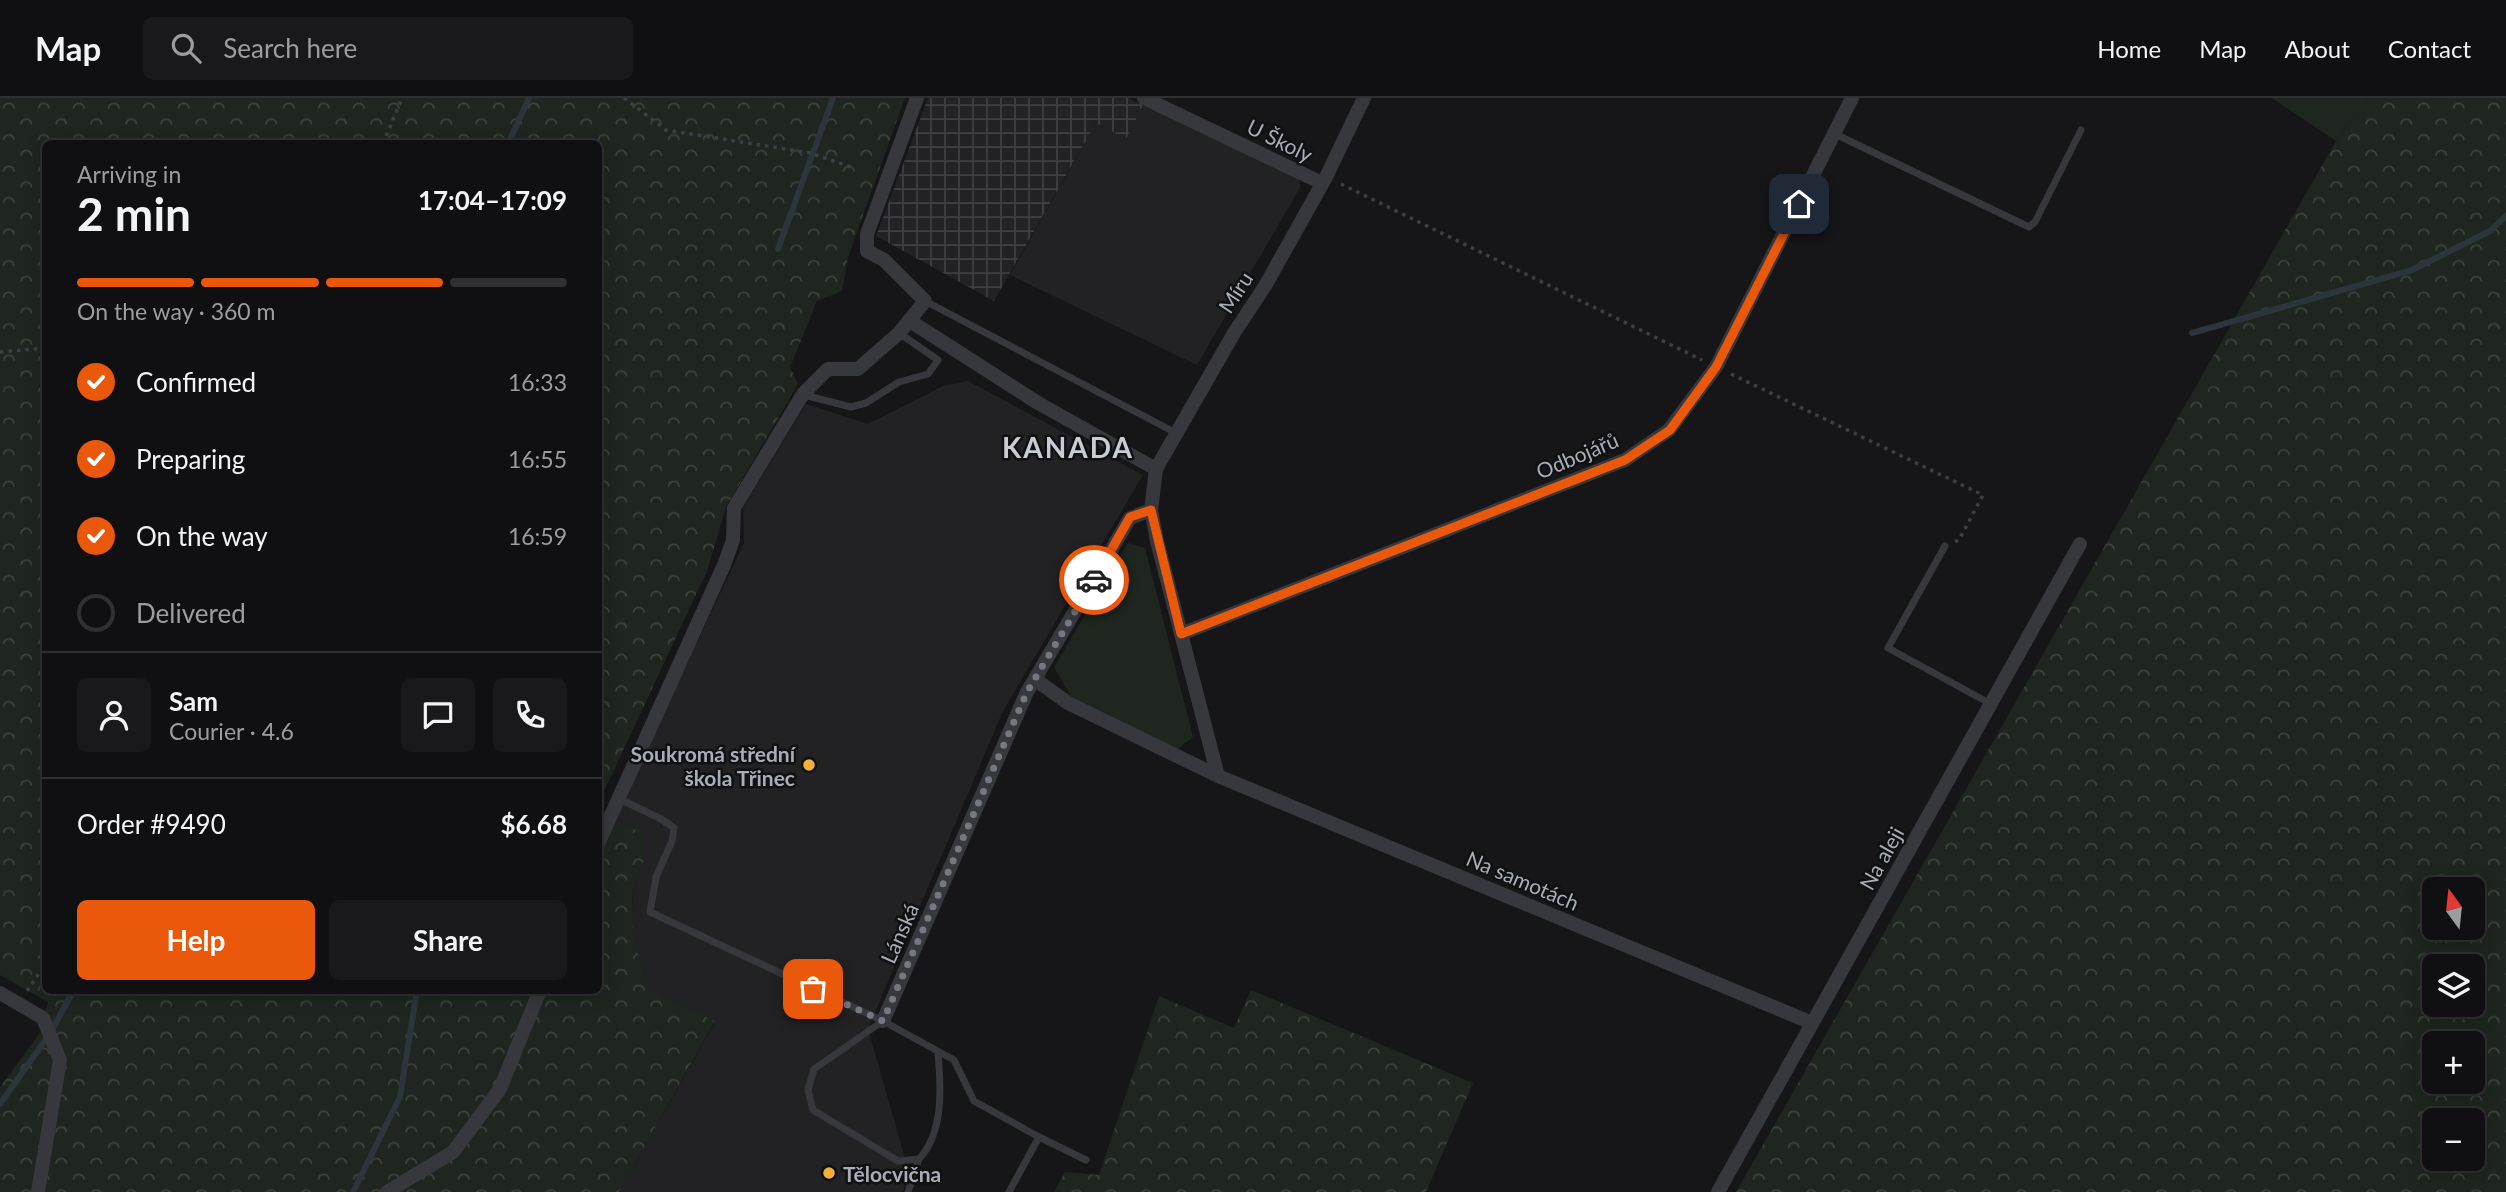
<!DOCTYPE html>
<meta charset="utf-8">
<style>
:root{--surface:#101012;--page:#19191b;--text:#f1f3f6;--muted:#9c9d9f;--line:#303032;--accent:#ea580c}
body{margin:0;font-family:Lato,sans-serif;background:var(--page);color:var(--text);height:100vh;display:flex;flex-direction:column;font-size:26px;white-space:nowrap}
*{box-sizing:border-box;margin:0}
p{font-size:23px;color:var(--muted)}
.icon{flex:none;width:38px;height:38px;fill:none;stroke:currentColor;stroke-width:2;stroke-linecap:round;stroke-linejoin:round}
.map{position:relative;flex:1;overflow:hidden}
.drawer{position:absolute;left:42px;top:42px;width:560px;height:854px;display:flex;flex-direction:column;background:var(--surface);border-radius:10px;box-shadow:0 4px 18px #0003,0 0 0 2px var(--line)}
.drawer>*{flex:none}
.needle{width:46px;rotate:345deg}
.tools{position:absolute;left:2422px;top:779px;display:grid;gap:14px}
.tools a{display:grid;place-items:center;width:63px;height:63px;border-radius:10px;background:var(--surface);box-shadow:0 4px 18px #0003,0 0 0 2px var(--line);font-size:35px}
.pin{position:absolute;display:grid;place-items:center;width:60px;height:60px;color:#fff;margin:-30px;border-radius:14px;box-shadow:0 4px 10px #0006}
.courier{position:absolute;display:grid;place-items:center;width:70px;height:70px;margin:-35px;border:5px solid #ea580c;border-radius:50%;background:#fff;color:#222;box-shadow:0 2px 9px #0007}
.head em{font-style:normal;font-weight:700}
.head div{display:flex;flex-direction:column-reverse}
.head{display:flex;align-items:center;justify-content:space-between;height:119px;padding:0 35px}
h1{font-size:46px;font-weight:700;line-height:52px}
.bar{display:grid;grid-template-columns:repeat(4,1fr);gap:10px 7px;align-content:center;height:84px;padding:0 35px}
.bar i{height:9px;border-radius:5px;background:var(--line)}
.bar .active{background:var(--accent)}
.bar p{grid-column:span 4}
.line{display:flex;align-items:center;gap:18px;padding:0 35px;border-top:2px solid var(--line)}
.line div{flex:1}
.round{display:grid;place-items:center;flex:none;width:74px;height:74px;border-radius:10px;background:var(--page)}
ol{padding:0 35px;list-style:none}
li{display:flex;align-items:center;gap:21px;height:77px}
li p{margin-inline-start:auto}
li .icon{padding:7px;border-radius:50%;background:var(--accent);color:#fff;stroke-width:4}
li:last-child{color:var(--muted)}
li i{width:38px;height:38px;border:4px solid var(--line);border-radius:50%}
.action{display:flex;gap:14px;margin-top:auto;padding:14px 35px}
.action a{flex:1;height:80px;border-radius:10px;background:var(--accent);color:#fff;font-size:28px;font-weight:700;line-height:80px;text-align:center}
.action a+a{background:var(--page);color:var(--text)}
header{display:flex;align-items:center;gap:42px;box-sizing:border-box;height:98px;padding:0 35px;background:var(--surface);border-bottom:2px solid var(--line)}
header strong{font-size:33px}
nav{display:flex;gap:38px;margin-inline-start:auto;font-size:24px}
.search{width:490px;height:63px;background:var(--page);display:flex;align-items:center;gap:18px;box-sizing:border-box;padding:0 24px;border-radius:10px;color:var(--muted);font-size:26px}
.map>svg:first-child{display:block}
</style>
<header>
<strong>Map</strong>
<div class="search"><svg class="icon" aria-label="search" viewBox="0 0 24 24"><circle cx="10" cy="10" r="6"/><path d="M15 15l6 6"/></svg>Search here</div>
<nav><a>Home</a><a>Map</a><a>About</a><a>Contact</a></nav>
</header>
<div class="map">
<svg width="2506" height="1094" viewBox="0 0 2506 1094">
<defs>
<pattern id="industrial-grid" width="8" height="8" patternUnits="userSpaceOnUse" patternTransform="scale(1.75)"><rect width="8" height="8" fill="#222225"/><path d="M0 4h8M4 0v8" fill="none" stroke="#3f3f43"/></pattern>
<pattern id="forest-crowns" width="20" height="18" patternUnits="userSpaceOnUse" patternTransform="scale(1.75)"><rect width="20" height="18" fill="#1e261f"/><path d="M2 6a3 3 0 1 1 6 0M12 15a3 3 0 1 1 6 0" fill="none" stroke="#3c433d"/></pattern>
</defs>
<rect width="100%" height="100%" fill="#161618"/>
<g fill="#222225">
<path d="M 1143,7 L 1298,80 L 1301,88 L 1197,267 L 1010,177 L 1096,25 L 1126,41 Z"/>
<path d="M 968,283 L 1143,377 L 1003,613 L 868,931 L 910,1078 L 902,1094 L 619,1094 L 715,924 L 648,893 L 634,839 L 632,794 L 644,762 L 613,722 L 744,445 L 743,410 L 806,306 L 868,326 L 943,288 Z"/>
</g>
<path fill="url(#industrial-grid)" d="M 928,0 L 1128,0 L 1143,7 L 1126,41 L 1096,25 L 994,203 L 876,138 Z"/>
<g fill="#1e261f">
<path d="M 2272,0 L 2368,0 L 2336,43 Z"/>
<path d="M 1128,445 L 1145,450 L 1193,639 L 1175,653 L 1072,600 L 1054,569 Z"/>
</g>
<g fill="url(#forest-crowns)" fill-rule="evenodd">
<path d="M 0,0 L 905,0 L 848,159 L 842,193 L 817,203 L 790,269 L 798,286 L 726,409 L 707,473 L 599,704 L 598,46 L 46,46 L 46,892 L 598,892 L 599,716 L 643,735 L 644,762 L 632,794 L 634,839 L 648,892 L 715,923 L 619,1094 L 0,1094 L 0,989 L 40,935 L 48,904 L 0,877 Z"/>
<path d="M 2368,0 L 2506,0 L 2506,1094 L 1736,1094 L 2336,43 ZM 2434,791 L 2473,791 L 2473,830 L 2434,830 ZM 2473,868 L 2473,906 L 2434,906 L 2434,868 ZM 2434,945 L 2473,945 L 2473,984 L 2434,984 ZM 2434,1022 L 2473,1022 L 2473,1060 L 2434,1060 Z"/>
<path d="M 1251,892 L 1473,985 L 1426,1094 L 1054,1094 L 1065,1074 L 1099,1077 L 1159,898 L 1234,930 Z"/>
</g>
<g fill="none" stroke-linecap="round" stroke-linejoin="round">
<g stroke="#2c353c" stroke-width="6">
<path d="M 508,46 L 529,0"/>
<path d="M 778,151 L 833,0"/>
<path d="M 2192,235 L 2412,172 L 2490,133 L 2506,118"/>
<path d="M 0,1006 L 49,937 L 74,892"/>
<path d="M 353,1094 L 400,999 L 417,892"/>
</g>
<g stroke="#3d3f44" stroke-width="3.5" stroke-dasharray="3.5 5" stroke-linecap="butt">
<path d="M 624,0 L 666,32 L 810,55 L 851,69"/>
<path d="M 383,46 L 402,0"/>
<path d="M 1341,86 L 1702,262"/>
<path d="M 0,254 L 46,250"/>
<path d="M 1731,276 L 1983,397 L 1959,442 L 1954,444"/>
<path d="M 27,893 L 46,865"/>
</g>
<g stroke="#37383d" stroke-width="7">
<path d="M 1835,36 L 2029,129 L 2035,124 L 2081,32"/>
<path d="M 925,203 L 1176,335"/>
<path d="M 804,297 L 851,309 L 866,305 L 899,284 L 928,276 L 938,262 L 899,235"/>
<path d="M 1945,448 L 1888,550 L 1991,606"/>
<path d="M 618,700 L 661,721 L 674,730 L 672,743 L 656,779 L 650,814 L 883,923 L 954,962 L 974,1003 L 1039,1039 L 1009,1094"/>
<path d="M 883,923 L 814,971 L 808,992 L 813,1012 L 898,1063 L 919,1061 C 944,1035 941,988 938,955"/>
<path d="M 1039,1039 L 1086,1062"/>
<path d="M 908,1094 L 919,1061"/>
</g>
<g stroke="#37383d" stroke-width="14">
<path d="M 1144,0 L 1322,85"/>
<path d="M 910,223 L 1038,305 L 1156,371"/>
<path d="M 1181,536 L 1625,362 L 1669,332 L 1716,269 L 1852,0"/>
<path d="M 1036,582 L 1068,605 L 1218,678 L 1812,925"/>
<path d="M 1218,678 L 1157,443 L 1151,412 L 1156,371 L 1234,235 L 1265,188 L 1326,79 L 1364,0"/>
<path d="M 598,746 L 724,467 L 733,442 L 734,410 L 803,296 L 828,271 L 858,271 L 899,235 L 925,203 L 884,162 L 867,153 L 867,136 L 917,0"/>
<path d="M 0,895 L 43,920 L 60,962 L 38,1094"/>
<path d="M 883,923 L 1027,594 L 1130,420 L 1151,412"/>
<path d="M 387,1094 L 453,1054 L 500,991 L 540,892"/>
<path d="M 1718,1094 L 2080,446"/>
</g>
</g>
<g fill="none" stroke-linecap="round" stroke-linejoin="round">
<path stroke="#757880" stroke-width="7" stroke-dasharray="0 12.6" d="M 813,891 L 883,923 L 1027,594 L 1094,482"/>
<path stroke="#ea580c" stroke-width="9" d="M 1094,482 L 1130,419 L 1151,412 L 1181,536 L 1625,362 L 1670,332 L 1716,269 L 1799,106"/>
</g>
<g fill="#f2b134" stroke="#111113" stroke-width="2.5">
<circle cx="809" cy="667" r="7"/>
<circle cx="829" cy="1075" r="7"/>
</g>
<g text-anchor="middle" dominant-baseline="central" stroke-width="5" stroke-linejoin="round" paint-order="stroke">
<g font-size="21" fill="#a8adb8" stroke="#111113">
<text transform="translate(1280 42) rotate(26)">U Školy</text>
<text transform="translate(1235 194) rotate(-57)">Míru</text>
<text transform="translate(1577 357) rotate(-23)">Odbojářů</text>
<text transform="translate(1881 760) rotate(-61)">Na aleji</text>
<text transform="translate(1523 782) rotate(23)">Na samotách</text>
<text transform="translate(899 835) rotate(-66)">Lánská</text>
</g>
<g font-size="21" font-weight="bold" fill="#a8adb8" stroke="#111113" text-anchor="end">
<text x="795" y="655">Soukromá střední<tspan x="795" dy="24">škola Třinec</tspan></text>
<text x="843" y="1075" text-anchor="start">Tělocvična</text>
</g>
<g font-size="28" font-weight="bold" letter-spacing="2" fill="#c9ccd4" stroke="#111113">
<text x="1068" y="349">KANADA</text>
</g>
</g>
</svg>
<div class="tools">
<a><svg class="needle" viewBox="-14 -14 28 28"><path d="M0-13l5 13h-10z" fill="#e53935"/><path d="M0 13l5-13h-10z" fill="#9c9d9f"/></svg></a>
<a><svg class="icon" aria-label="layers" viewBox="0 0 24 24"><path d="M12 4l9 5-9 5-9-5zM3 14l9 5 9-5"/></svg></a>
<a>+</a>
<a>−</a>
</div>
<div class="pin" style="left:813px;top:891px;background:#ea580c"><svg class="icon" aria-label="bag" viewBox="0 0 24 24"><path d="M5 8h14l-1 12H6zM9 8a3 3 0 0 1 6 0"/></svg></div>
<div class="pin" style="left:1799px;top:106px;background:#1f2937"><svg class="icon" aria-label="home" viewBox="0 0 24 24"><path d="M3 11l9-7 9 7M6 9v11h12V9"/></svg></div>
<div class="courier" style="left:1094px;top:482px"><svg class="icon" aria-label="car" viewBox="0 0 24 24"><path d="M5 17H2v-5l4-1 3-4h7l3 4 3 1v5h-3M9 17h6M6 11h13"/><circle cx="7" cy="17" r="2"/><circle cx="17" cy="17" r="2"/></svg></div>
<section class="drawer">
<div class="head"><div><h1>2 min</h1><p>Arriving in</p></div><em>17:04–17:09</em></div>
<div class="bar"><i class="active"></i><i class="active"></i><i class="active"></i><i></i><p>On the way · 360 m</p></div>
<ol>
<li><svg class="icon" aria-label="check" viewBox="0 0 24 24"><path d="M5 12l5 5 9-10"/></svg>Confirmed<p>16:33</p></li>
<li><svg class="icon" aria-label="check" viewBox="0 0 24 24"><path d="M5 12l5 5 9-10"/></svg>Preparing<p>16:55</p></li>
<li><svg class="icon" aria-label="check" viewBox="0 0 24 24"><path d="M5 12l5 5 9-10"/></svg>On the way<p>16:59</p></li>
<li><i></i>Delivered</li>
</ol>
<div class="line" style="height:126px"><a class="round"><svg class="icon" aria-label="person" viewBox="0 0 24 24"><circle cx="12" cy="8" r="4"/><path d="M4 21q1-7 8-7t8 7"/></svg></a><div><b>Sam</b><p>Courier · 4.6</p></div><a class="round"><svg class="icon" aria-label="chat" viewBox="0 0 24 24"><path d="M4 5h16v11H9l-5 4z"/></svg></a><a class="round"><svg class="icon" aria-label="phone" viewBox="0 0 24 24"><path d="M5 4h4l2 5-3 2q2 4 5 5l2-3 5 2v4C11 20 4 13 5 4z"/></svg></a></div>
<div class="line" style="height:91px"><div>Order #9490</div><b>$6.68</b></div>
<div class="action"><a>Help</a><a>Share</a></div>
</section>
</div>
